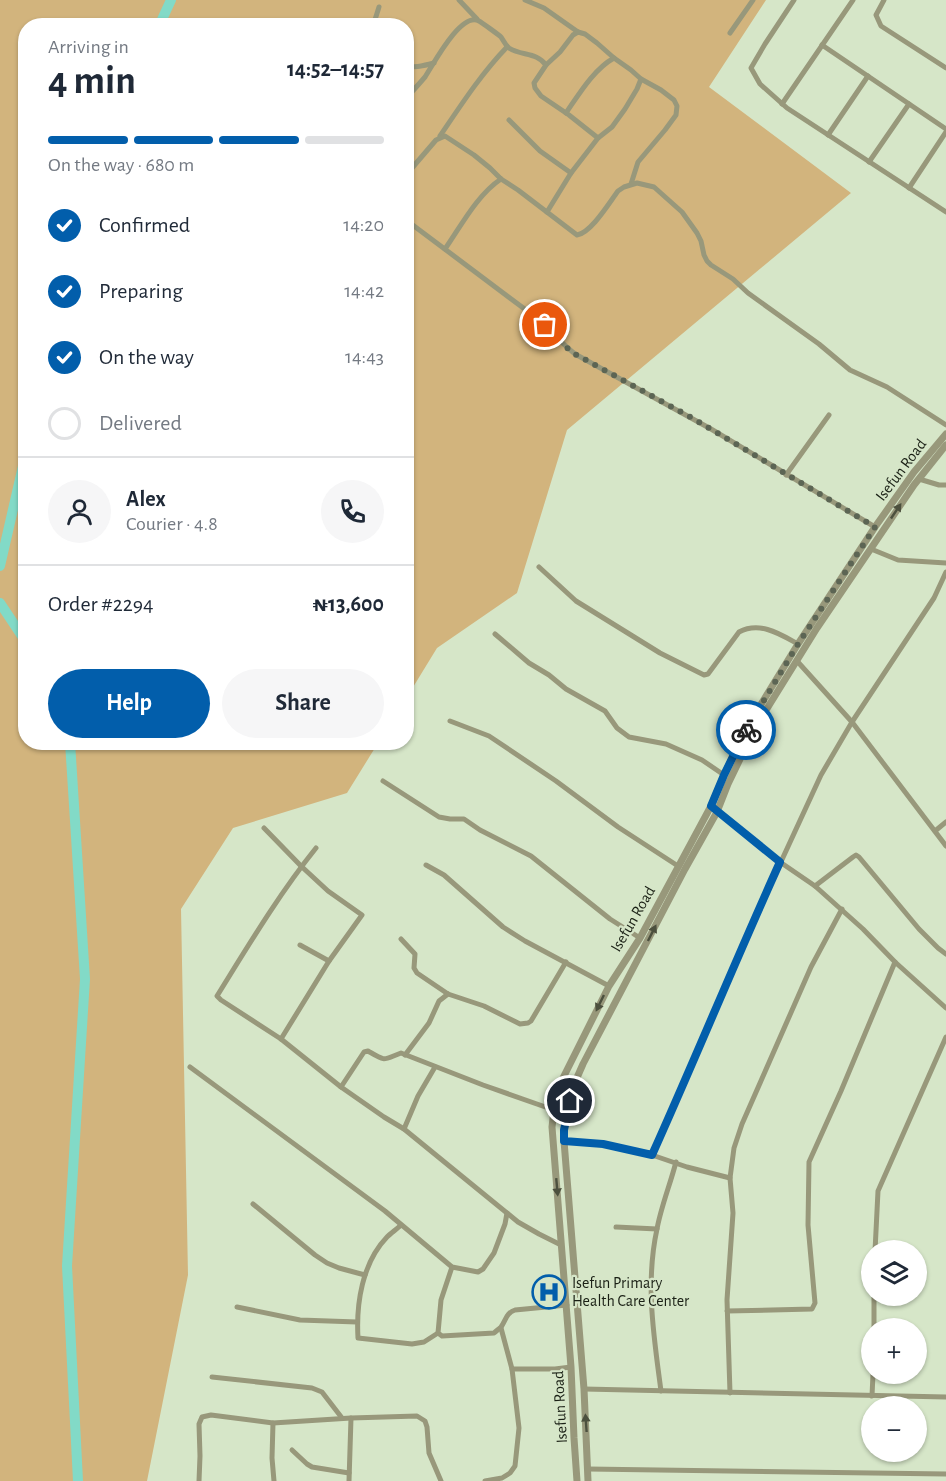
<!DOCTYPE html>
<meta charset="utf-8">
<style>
:root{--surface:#fff;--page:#f6f6f7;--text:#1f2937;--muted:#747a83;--line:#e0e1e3;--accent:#025eab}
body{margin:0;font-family:"Alegreya Sans",sans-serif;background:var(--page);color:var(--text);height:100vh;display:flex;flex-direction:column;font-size:22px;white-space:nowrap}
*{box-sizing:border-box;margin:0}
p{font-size:20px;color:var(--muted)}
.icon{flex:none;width:33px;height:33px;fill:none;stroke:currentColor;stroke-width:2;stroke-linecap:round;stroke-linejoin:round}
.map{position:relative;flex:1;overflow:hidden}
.details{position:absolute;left:18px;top:18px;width:396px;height:732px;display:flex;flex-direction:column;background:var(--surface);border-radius:24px;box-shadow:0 2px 4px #0004}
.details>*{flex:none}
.controls{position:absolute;left:861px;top:1240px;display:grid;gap:12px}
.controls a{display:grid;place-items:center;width:66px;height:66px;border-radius:50%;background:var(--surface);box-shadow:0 2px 4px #0004;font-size:30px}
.pin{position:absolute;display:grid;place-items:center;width:51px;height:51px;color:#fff;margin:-26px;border:3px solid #fff;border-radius:50%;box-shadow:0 2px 6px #0007}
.courier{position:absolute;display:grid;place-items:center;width:60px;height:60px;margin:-30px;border:4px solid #025eab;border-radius:50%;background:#fff;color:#222;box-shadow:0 2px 8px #0007}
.overview em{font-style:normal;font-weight:700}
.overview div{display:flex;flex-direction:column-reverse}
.overview{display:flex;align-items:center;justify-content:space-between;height:102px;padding:0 30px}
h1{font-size:39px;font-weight:700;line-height:45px}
.bar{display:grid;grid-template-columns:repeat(4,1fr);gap:9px 6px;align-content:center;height:72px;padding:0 30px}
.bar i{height:8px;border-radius:4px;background:var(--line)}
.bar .on{background:var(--accent)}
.bar p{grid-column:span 4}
.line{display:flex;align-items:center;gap:15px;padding:0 30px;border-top:2px solid var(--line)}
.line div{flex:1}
.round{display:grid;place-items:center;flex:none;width:63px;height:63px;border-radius:32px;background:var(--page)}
ol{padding:0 30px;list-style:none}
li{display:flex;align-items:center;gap:18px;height:66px}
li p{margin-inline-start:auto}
li .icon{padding:6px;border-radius:50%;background:var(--accent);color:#fff;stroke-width:4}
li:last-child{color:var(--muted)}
li i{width:33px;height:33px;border:3px solid var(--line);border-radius:50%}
.button{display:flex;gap:12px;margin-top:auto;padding:12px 30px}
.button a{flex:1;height:69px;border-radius:36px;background:var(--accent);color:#fff;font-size:24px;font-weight:700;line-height:69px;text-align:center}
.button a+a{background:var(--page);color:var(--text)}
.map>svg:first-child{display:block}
</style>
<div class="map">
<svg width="946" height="1481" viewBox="0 0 946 1481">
<rect width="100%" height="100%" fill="#d6e6c8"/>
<path fill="#d2b47d" d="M 0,0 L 766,0 L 709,87 L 851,193 L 567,430 L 517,593 L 437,648 L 407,697 L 406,26 L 26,26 L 26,742 L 378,743 L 347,793 L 233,828 L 181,909 L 188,1275 L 147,1481 L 0,1481 Z"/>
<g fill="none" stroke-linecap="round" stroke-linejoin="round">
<g stroke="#82dac7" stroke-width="10">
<path d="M 159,26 L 171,0"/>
<path d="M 0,566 L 26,453"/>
<path d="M 0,603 L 26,642"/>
<path d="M 70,742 L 85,979 L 67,1266 L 78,1481"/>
</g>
<g stroke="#98987b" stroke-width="5">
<path d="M 459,0 L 477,19"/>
<path d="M 525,0 L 544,8 L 578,32"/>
<path d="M 794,0 L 765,44 L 751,68 L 760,84 L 787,108 L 946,212"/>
<path d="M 884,0 L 876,15 L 881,26 L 946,68"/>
<path d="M 373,26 L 379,7"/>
<path d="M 730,33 L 753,0"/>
<path d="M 822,45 L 946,129"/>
<path d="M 406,65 C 415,69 425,65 434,63"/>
<path d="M 546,65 L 560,52 L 573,35 L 578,32 L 585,34 L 597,43 L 614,58 L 631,70 L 641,79 L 661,90 L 674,100 L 677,106 L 676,115 L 665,130 L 638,162 L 631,184"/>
<path d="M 406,98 C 413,91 419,84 425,77 C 433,65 461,11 479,21 C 481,22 499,35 501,37 C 504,41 505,45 509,48 C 521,56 537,52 546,65 L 534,83 L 535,88 L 541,96 L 569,115 L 598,138"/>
<path d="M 782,104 L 853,0"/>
<path d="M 566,113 C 579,94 594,69 614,58"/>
<path d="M 509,120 L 540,151 L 571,173"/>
<path d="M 828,135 L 868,76"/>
<path d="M 440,136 C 461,105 481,74 507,47"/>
<path d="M 406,159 L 414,165"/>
<path d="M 869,162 L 909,104"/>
<path d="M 406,175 L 436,140 L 445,136 L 474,155 L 490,168 L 501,179 L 518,190 L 577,235 C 591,233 609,203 618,191 L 624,187 L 637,183 L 654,187 L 682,212 L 697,233 L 701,241 L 704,255 L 707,261 L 711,265 L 733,279 L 748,293 L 819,344 L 850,370 L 887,387 L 946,425"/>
<path d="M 909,188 L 946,132"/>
<path d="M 547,212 L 571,173 L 598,138 L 612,127 L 625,109 L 637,89 L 641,79"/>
<path d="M 406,220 L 530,313 C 546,326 559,341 575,354 L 711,429 L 875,527"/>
<path d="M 445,249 C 461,226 477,195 501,179"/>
<path d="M 786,475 L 829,415"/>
<path d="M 919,479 L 939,485 L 946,485"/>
<path d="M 871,549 L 898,560 L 946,563"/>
<path d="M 539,567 L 576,601 L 660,653 L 704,675 L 708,674 L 739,632 C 760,621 780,634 798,644"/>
<path d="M 495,634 L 529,663 L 549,675 L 566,689 L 605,711 L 617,728 L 629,737 L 666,744 L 702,760 L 724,775"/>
<path d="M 797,661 L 852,722 L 946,846"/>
<path d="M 450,721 L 489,736 L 556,781 L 618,827 L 678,866"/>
<path d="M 383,781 L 439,817 L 450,819 L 464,819 L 480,830 L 531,856 L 610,919 L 640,938"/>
<path d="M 711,806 L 780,862 L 815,886 L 863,929 L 895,962 L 946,1008"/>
<path d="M 264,828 L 301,866 L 328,891 L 362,915 L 329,961 L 281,1039"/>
<path d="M 935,831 L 946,822"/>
<path d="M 316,848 C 279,894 248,946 217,996 L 221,1000 L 281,1039 L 341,1087 L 384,1117 L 404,1129 L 518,1222 L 539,1234 L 561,1245"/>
<path d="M 426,865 L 444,875 L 503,927 L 525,941 L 609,986"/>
<path d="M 815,886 L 853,857 L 856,855 L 859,857 L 919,929 L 938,948 L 946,954"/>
<path d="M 401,939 L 415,954 L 414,968 L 417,973 L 448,994 L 484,1006 L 520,1024 L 528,1023 L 531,1021 L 566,962"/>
<path d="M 300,945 L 329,961"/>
<path d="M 405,1055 L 429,1023 L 439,1001 L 448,994"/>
<path d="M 190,1067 L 385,1211 L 452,1267 L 478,1272 L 483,1269 L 494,1253 L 505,1224 L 507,1213"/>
<path d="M 341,1087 L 364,1052 L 368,1051 C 387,1062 382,1060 401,1053 L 483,1085 L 554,1110"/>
<path d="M 404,1129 L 418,1096 L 435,1067"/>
<path d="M 564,1141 L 603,1144 L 652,1155 L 687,1167 L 730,1178"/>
<path d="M 652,1155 L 694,1061 L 744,942 L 821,775 L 852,722 L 934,598 L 946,572"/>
<path d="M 253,1204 L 315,1255 L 327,1263 L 339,1268 L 365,1275"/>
<path d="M 401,1225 C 397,1229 391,1233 387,1237 C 362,1263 356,1304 358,1338 L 412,1344 L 424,1342 L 438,1333"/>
<path d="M 616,1227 L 657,1229"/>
<path d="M 875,1251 L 878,1191 L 946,1037"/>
<path d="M 452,1267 L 441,1300 L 438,1333 L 442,1336 L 494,1333 C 495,1332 500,1328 501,1327 C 506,1320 506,1313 515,1310 L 567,1305"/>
<path d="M 237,1307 L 300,1320 L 357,1322"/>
<path d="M 727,1311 L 812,1309 L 815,1303 L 808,1225 L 809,1162 L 841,1091 L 895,962"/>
<path d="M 874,1329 L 874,1296"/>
<path d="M 512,1369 L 555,1369 L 571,1367"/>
<path d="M 212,1377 L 312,1388 L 322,1392 L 342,1418"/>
<path d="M 584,1389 L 946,1397"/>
<path d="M 661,1391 C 654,1337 645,1284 657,1229 C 661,1207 670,1185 676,1162"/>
<path d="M 730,1393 L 727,1300 L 733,1213 L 730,1178 L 734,1148 L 742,1124 L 811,967 L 842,909"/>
<path d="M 872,1396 L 873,1374"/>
<path d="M 273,1423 L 272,1458 L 274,1481"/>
<path d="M 292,1450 L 307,1464 L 312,1467 L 349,1473"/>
<path d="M 588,1469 L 946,1474"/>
<path d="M 199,1481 L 200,1456 L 199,1424 L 202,1417 L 211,1415 L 273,1423 L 351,1418 L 417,1416 L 425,1421 L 427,1427 L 429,1453 L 441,1481"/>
<path d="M 349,1481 L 351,1418"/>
<path d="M 485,1481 L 502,1478 L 510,1473 L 515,1466 L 519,1428 L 512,1369 L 501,1328"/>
</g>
<g stroke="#98987b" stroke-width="7">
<path d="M 577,1481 L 574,1438 L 571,1367 L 552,1127 L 554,1110 L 563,1078 L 609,986 L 640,938 L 711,806 L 724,775 L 749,724 L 798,644 L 875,527 L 914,472 L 946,434"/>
<path d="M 588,1481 L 584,1389 L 564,1141 L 564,1130 L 567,1113 L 572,1089 L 583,1064 L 685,869 L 717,812 L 728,784 L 755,728 L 817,628 L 914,485 L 946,445"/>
</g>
</g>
<defs><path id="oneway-solid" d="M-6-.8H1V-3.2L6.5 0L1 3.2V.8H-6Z" transform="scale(1.5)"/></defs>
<g fill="#4c503e">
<use href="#oneway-solid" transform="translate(896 511) rotate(-56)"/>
<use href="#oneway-solid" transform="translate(652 933) rotate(-63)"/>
<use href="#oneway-solid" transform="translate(600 1003) rotate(116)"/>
<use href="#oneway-solid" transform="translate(557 1187) rotate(85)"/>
<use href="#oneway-solid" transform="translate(586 1423) rotate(-94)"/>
</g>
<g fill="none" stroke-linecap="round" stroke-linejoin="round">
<path stroke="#5c6554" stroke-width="6" stroke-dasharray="0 10.8" d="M 545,325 L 561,343 L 575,354 L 694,419 L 875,527 L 798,644 L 746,730"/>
<path stroke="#025eab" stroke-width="8" d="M 570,1101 L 564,1130 L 564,1141 L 603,1144 L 652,1155 C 696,1057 736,959 780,862 L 711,806 L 724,775 L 746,730"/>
</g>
<defs>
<symbol id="hospital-ring" viewBox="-11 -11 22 22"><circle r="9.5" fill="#d6e6c8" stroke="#025eab" stroke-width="1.5"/><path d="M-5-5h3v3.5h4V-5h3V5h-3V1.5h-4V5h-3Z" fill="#025eab"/></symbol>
</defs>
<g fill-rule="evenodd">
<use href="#hospital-ring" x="530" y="1273" width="38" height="38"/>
</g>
<g text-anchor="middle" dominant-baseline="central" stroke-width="4.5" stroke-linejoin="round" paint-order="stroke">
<g font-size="16" fill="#1a2015" stroke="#d6e6c8">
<text transform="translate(901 470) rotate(-53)">Isefun Road</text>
<text transform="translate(633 919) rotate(-60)">Isefun Road</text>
<text transform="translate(560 1407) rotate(-93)">Isefun Road</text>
</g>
<g font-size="16" fill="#1a2015" stroke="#d6e6c8" text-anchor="start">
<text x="572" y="1283">Isefun Primary<tspan x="572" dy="18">Health Care Center</tspan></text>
</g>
</g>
</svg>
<div class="controls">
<a><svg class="icon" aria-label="layers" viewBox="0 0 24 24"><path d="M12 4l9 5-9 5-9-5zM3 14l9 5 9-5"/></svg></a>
<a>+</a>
<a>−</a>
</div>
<div class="pin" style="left:545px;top:325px;background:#ea580c"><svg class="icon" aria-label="bag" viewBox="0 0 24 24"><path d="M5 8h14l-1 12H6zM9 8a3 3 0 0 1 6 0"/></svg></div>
<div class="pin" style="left:570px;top:1101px;background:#1f2937"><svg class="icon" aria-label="home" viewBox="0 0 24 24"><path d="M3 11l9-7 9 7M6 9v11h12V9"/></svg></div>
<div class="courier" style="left:746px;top:730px"><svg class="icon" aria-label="bike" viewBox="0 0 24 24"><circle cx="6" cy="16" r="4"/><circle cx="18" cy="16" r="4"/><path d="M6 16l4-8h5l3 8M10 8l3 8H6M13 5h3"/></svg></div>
<section class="details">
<div class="overview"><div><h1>4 min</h1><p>Arriving in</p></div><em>14:52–14:57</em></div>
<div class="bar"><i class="on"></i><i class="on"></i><i class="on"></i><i></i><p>On the way · 680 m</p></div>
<ol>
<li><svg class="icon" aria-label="check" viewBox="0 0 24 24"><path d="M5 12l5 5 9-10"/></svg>Confirmed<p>14:20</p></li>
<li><svg class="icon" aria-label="check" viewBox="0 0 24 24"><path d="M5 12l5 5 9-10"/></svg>Preparing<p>14:42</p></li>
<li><svg class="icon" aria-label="check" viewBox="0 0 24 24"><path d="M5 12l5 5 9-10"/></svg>On the way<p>14:43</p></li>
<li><i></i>Delivered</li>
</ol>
<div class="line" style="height:108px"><a class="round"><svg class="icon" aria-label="person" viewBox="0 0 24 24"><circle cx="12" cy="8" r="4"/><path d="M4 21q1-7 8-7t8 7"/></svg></a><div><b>Alex</b><p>Courier · 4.8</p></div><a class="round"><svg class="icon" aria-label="phone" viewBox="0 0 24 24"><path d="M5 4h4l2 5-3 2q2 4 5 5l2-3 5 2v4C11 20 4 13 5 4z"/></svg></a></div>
<div class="line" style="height:78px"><div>Order #2294</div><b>₦13,600</b></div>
<div class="button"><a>Help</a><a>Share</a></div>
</section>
</div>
